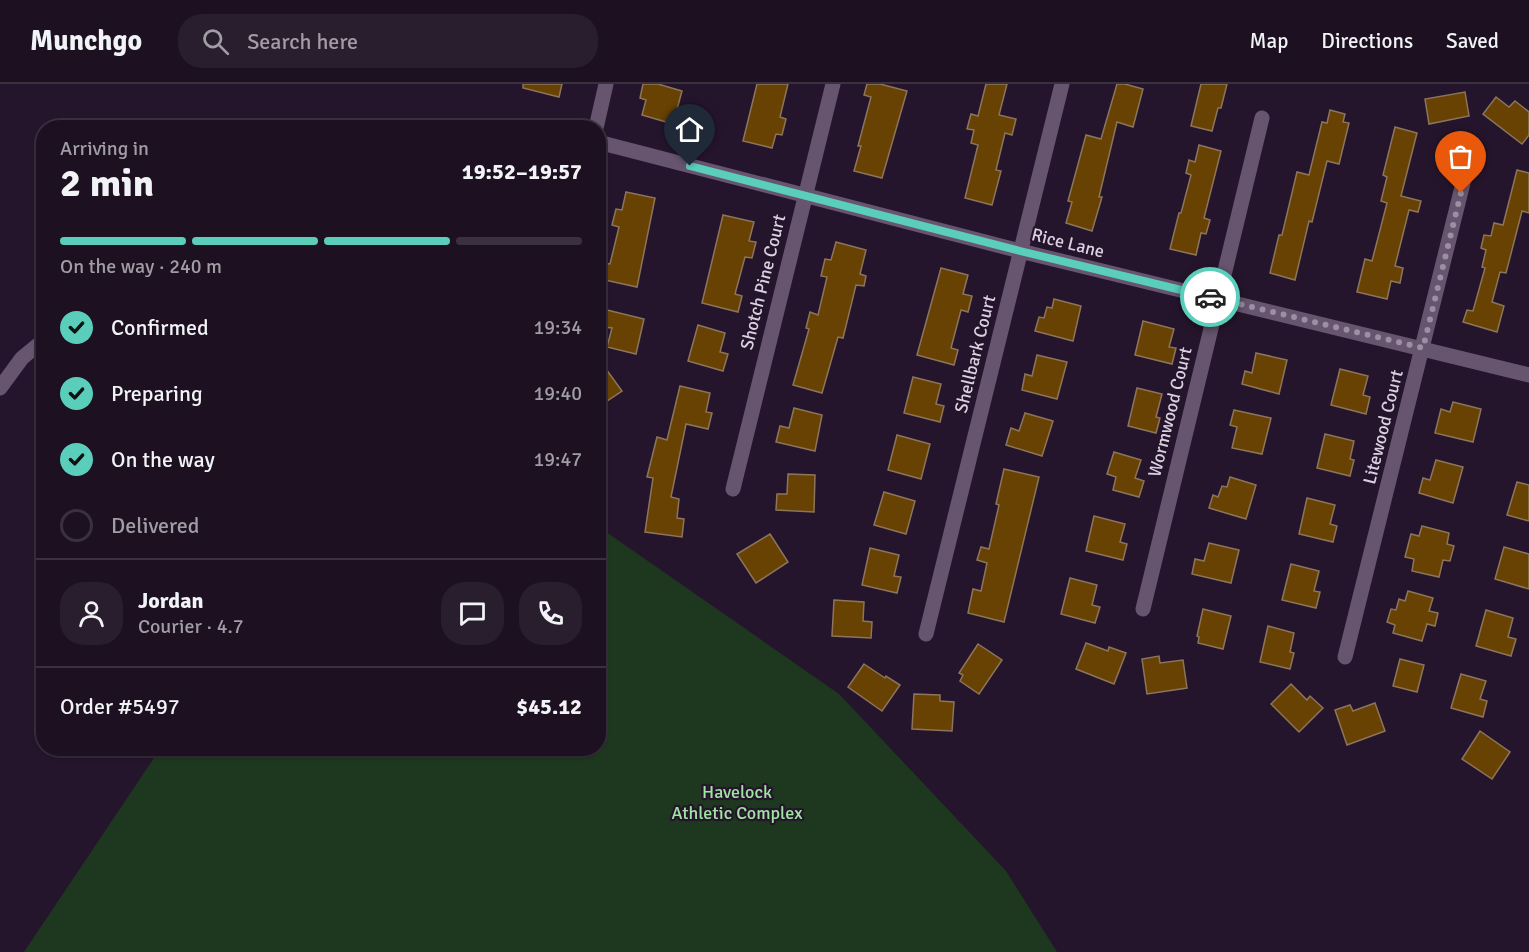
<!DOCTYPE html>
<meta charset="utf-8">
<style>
:root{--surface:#1c1021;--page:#291e2e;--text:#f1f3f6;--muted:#a09da5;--line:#3a303f;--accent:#5bcebb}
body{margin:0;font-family:Signika,sans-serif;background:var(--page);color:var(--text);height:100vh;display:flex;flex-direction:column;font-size:22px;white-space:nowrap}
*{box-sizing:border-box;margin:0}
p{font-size:20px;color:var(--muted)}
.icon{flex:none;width:33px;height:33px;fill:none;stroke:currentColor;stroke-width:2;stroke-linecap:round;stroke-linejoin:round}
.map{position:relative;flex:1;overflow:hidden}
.sheet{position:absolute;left:36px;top:36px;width:570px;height:636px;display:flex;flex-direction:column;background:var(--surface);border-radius:24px;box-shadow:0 2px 4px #0004,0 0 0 2px var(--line)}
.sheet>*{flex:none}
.pin{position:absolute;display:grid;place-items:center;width:51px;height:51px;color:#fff;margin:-62px -26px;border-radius:50% 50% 50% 0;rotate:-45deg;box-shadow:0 0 6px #0007}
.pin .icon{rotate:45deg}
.courier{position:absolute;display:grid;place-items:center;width:60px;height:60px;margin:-30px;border:4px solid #5bcebb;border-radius:50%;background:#fff;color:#222;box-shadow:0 2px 8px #0007}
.overview em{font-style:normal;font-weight:700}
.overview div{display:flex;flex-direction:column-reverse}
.overview{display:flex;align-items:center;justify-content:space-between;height:102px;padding:0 24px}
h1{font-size:39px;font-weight:700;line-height:45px}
.bar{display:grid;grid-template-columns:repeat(4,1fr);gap:9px 6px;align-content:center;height:72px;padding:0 24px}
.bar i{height:8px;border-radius:4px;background:var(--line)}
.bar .active{background:var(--accent)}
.bar p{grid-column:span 4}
.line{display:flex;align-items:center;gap:15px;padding:0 24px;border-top:2px solid var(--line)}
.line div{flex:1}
.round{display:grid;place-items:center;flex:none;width:63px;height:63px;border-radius:24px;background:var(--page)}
ol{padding:0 24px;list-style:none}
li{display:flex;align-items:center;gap:18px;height:66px}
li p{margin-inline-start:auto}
li .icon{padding:6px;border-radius:50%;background:var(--accent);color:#111;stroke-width:4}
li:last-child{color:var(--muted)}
li i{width:33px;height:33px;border:3px solid var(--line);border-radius:50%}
header{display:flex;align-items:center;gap:36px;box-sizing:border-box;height:84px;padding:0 30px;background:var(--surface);border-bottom:2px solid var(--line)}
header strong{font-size:28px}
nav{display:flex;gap:33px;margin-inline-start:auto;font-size:21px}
.search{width:420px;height:54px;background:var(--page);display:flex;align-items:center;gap:15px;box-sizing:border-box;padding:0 21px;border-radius:24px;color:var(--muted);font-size:22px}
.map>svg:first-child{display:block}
</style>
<header>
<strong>Munchgo</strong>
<div class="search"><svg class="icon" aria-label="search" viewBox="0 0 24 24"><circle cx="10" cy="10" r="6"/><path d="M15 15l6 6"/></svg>Search here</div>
<nav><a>Map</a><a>Directions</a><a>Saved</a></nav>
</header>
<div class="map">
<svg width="1529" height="868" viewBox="0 0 1529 868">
<rect width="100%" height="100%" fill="#25152c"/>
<path fill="#1e381f" d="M 599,443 L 839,610 L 1006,787 L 1057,868 L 24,868 L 160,665 L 598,664 Z"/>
<g fill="#684203" stroke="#8c755b" stroke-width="1.5">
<path d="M 523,0 L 562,0 L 559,13 L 523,4 Z"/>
<path d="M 643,0 L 658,0 L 682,7 L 673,40 L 642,31 L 646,16 L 640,14 Z"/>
<path d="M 757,0 L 788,0 L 780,33 L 786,35 L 782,51 L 776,50 L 772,64 L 743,57 Z"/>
<path d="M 867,0 L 880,0 L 907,7 L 882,94 L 854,87 L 861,62 L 858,62 L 871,13 L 864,11 Z"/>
<path d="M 986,0 L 1007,0 L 999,31 L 1016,35 L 1012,51 L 1005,49 L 996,86 L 1001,87 L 992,121 L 965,114 L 978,61 L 971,59 L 974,46 L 967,45 L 971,30 L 978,32 Z"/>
<path d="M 1117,0 L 1125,0 L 1143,5 L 1133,43 L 1117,38 L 1099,113 L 1102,113 L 1092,147 L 1066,139 L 1072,118 L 1068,117 L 1086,51 L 1101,55 Z"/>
<path d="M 1201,0 L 1227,0 L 1221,24 L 1218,24 L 1212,47 L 1191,42 Z"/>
<path d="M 1465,8 L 1469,32 L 1429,40 L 1425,15 Z"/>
<path d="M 1496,13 L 1509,23 L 1515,17 L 1529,28 L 1529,51 L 1522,60 L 1483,30 Z"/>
<path d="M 1330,26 L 1345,30 L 1343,38 L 1349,39 L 1339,80 L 1327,77 L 1312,138 L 1309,137 L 1295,196 L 1270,189 L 1279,151 L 1282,151 L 1297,88 L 1309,91 L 1322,38 L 1327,39 Z"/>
<path d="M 1395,43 L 1417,49 L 1401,112 L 1421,117 L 1418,128 L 1409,126 L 1395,182 L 1403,184 L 1400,199 L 1391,197 L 1387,215 L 1357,208 L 1365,175 L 1372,177 L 1387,119 L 1381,117 L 1387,93 L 1383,91 Z"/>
<path d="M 1199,61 L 1221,67 L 1204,134 L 1210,136 L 1206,150 L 1201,149 L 1196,171 L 1170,165 L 1179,129 L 1181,129 L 1191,91 L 1186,89 L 1189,76 L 1195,78 Z"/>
<path d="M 1517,86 L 1529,89 L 1529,129 L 1522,127 L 1506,189 L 1500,188 L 1492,218 L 1504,222 L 1497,248 L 1463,238 L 1467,226 L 1473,227 L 1485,184 L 1482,183 L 1486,166 L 1481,164 L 1484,151 L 1491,152 L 1494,139 L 1503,141 Z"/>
<path d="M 626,108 L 655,114 L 637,203 L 600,195 L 603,179 L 610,180 L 619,143 L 612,141 L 616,125 L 622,126 Z"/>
<path d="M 723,131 L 754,138 L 749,157 L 756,158 L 752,174 L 745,173 L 735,210 L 742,212 L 738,228 L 702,219 Z"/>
<path d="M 836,158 L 866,166 L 860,190 L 866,192 L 864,202 L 856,201 L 843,254 L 838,253 L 822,309 L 793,301 L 809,245 L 806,244 L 810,228 L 818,231 L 827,193 L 821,192 L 825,175 L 831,176 Z"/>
<path d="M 941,184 L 968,191 L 963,210 L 972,212 L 968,228 L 961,226 L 951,264 L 958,266 L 954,281 L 917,271 Z"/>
<path d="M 1054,215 L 1081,222 L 1073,257 L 1035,247 L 1039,233 L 1044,234 L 1047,223 L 1052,224 Z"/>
<path d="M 607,226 L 644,235 L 636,270 L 607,263 L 612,244 L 604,243 Z"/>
<path d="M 1143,237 L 1174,245 L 1169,263 L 1176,264 L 1172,280 L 1135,271 Z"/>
<path d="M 698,241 L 725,249 L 720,268 L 728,270 L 723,287 L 688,277 Z"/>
<path d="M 1256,269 L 1287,276 L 1279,310 L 1242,300 L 1245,287 L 1252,289 Z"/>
<path d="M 1037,271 L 1067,278 L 1057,315 L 1022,306 L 1025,290 L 1032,292 Z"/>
<path d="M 598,274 L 622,307 L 598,323 Z"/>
<path d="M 1340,285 L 1368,292 L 1363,311 L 1370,313 L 1366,330 L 1331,321 Z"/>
<path d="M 913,293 L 941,300 L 936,320 L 944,322 L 940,338 L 904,329 Z"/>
<path d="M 680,302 L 710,309 L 706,328 L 712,329 L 708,345 L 686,340 L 671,413 L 679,415 L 677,434 L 684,435 L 682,453 L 645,448 L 653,394 L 647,393 L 657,353 L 667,356 Z"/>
<path d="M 1137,304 L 1162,310 L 1156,333 L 1160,334 L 1156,349 L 1128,342 Z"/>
<path d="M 1453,318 L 1481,325 L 1473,358 L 1435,349 L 1441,325 L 1450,328 Z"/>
<path d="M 794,324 L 822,331 L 815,367 L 776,358 L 780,342 L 789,344 Z"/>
<path d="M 1234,326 L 1271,334 L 1262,370 L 1232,364 L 1237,343 L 1230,341 Z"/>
<path d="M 1025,329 L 1053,337 L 1042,372 L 1006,361 L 1011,344 L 1019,347 Z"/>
<path d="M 1325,350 L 1354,357 L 1350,375 L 1354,376 L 1350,392 L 1317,384 Z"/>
<path d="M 897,351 L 930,360 L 921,395 L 888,386 Z"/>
<path d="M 1114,368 L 1141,376 L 1135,394 L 1144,397 L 1139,413 L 1113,406 L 1116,393 L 1107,390 Z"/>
<path d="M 1436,376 L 1463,383 L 1453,419 L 1419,409 L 1423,394 L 1430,396 Z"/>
<path d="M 1004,385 L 1039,393 L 1004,538 L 968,529 L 973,505 L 981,507 L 987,479 L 977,476 L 981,463 L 989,465 L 999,421 L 996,420 Z"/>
<path d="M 788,390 L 815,391 L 814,428 L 776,426 L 777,410 L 787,410 Z"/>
<path d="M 1230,393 L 1256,401 L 1246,435 L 1209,424 L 1213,411 L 1218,413 L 1222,402 L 1227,403 Z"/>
<path d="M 1517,398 L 1529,401 L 1529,437 L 1507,431 Z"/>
<path d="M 884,408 L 915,417 L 906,450 L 874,441 Z"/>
<path d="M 1307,414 L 1335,421 L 1330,440 L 1337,442 L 1333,458 L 1299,450 Z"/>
<path d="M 1094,432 L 1125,440 L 1120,458 L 1127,460 L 1123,476 L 1086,467 Z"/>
<path d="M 1422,442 L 1449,449 L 1447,460 L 1454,462 L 1450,477 L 1443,476 L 1439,493 L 1412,487 L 1414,475 L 1405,473 L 1411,450 L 1419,452 Z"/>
<path d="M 770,450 L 788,478 L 756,499 L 737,470 Z"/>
<path d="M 1209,459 L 1239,466 L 1231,499 L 1192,490 L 1195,475 L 1204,477 Z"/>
<path d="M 1504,463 L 1529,470 L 1529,505 L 1495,495 Z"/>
<path d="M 870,464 L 899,471 L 894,492 L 901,493 L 897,509 L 862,501 Z"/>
<path d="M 1291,480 L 1319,487 L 1314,507 L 1320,508 L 1316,524 L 1282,516 Z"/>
<path d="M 1070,494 L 1097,501 L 1092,521 L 1100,523 L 1095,539 L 1061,530 Z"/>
<path d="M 1408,507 L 1433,514 L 1429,527 L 1438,529 L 1435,542 L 1427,540 L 1422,557 L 1393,549 L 1395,541 L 1387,538 L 1391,525 L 1396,526 L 1399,515 L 1405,517 Z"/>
<path d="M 834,516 L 864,518 L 863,537 L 872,538 L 871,554 L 832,552 Z"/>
<path d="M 1203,525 L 1231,532 L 1223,565 L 1198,559 L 1199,553 L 1197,552 Z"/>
<path d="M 1486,526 L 1513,534 L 1508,553 L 1516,555 L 1511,572 L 1476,562 Z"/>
<path d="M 1268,542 L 1294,549 L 1290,568 L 1294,569 L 1290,585 L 1260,578 Z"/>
<path d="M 1086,559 L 1108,567 L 1109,563 L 1126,569 L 1114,600 L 1076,585 Z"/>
<path d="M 978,560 L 1002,576 L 979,610 L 960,597 L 963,591 L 959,589 Z"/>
<path d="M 1159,572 L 1160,579 L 1183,576 L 1187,604 L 1147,610 L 1142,575 Z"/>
<path d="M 1400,575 L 1424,581 L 1417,608 L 1393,602 Z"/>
<path d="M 864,580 L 885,594 L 886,592 L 900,601 L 882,627 L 848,603 Z"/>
<path d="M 1461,590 L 1486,597 L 1480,615 L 1487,617 L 1483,633 L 1451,624 Z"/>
<path d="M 1291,600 L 1307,616 L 1310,612 L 1323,624 L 1299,648 L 1271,620 Z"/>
<path d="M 914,610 L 940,611 L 940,617 L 954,618 L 952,647 L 912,645 Z"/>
<path d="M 1375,619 L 1385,647 L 1347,661 L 1335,626 L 1350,621 L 1353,627 Z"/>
<path d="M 1480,647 L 1510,668 L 1492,695 L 1462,675 Z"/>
</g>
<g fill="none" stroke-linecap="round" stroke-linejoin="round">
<g stroke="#67556f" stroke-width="15">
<path d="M 596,44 L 606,0"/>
<path d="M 598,58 L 1020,167 L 1529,291"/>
<path d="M 0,304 L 22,274 L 44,256"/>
<path d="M 733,405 L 833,0"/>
<path d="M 1143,525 L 1262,34"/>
<path d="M 926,550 L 1062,0"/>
<path d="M 1345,573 L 1466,87"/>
</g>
</g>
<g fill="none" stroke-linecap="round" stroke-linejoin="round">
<path stroke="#9b8fa1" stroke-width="6" stroke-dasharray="0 10.8" d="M 1210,213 L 1423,264 L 1461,109"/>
<path stroke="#5bcebb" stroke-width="8" d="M 690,82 L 1020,167 L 1210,213"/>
</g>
<g text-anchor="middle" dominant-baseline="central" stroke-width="4.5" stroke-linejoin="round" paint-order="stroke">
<g font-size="18" fill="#dbd0e0" stroke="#25152c">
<text transform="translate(1068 159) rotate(14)">Rice Lane</text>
<text transform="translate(763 198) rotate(-76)">Shotch Pine Court</text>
<text transform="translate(975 270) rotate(-76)">Shellbark Court</text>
<text transform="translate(1170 328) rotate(-76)">Wormwood Court</text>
<text transform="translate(1383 343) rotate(-76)">Litewood Court</text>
</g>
<g font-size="18" fill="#9fe5a0" stroke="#25152c">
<text x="737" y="708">Havelock<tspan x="737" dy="21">Athletic Complex</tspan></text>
</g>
</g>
</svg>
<div class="pin" style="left:1461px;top:109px;background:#ea580c"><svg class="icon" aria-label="bag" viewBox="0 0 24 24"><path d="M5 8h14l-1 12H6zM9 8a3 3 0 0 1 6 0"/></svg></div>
<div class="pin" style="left:690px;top:82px;background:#1f2937"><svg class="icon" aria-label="home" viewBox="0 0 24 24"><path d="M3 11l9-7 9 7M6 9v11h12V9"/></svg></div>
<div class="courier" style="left:1210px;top:213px"><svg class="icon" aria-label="car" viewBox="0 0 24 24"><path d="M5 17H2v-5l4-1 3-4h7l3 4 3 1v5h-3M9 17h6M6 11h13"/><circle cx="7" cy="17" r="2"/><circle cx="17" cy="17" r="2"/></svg></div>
<section class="sheet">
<div class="overview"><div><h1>2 min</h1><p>Arriving in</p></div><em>19:52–19:57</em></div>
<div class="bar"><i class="active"></i><i class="active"></i><i class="active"></i><i></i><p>On the way · 240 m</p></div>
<ol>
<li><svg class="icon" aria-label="check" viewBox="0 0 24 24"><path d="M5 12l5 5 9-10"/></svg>Confirmed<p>19:34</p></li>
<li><svg class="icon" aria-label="check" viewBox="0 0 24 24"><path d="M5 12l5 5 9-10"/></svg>Preparing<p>19:40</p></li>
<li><svg class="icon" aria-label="check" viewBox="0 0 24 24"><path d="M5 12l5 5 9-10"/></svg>On the way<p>19:47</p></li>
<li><i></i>Delivered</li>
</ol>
<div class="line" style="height:108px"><a class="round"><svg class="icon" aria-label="person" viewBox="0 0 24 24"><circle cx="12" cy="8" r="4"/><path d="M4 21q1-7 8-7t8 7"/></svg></a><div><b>Jordan</b><p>Courier · 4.7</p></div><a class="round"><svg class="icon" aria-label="chat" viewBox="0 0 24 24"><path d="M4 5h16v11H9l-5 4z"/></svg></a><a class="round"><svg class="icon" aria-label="phone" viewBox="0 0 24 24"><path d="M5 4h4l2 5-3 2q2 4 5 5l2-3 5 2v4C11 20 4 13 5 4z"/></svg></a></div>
<div class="line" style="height:78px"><div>Order #5497</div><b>$45.12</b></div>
</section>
</div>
